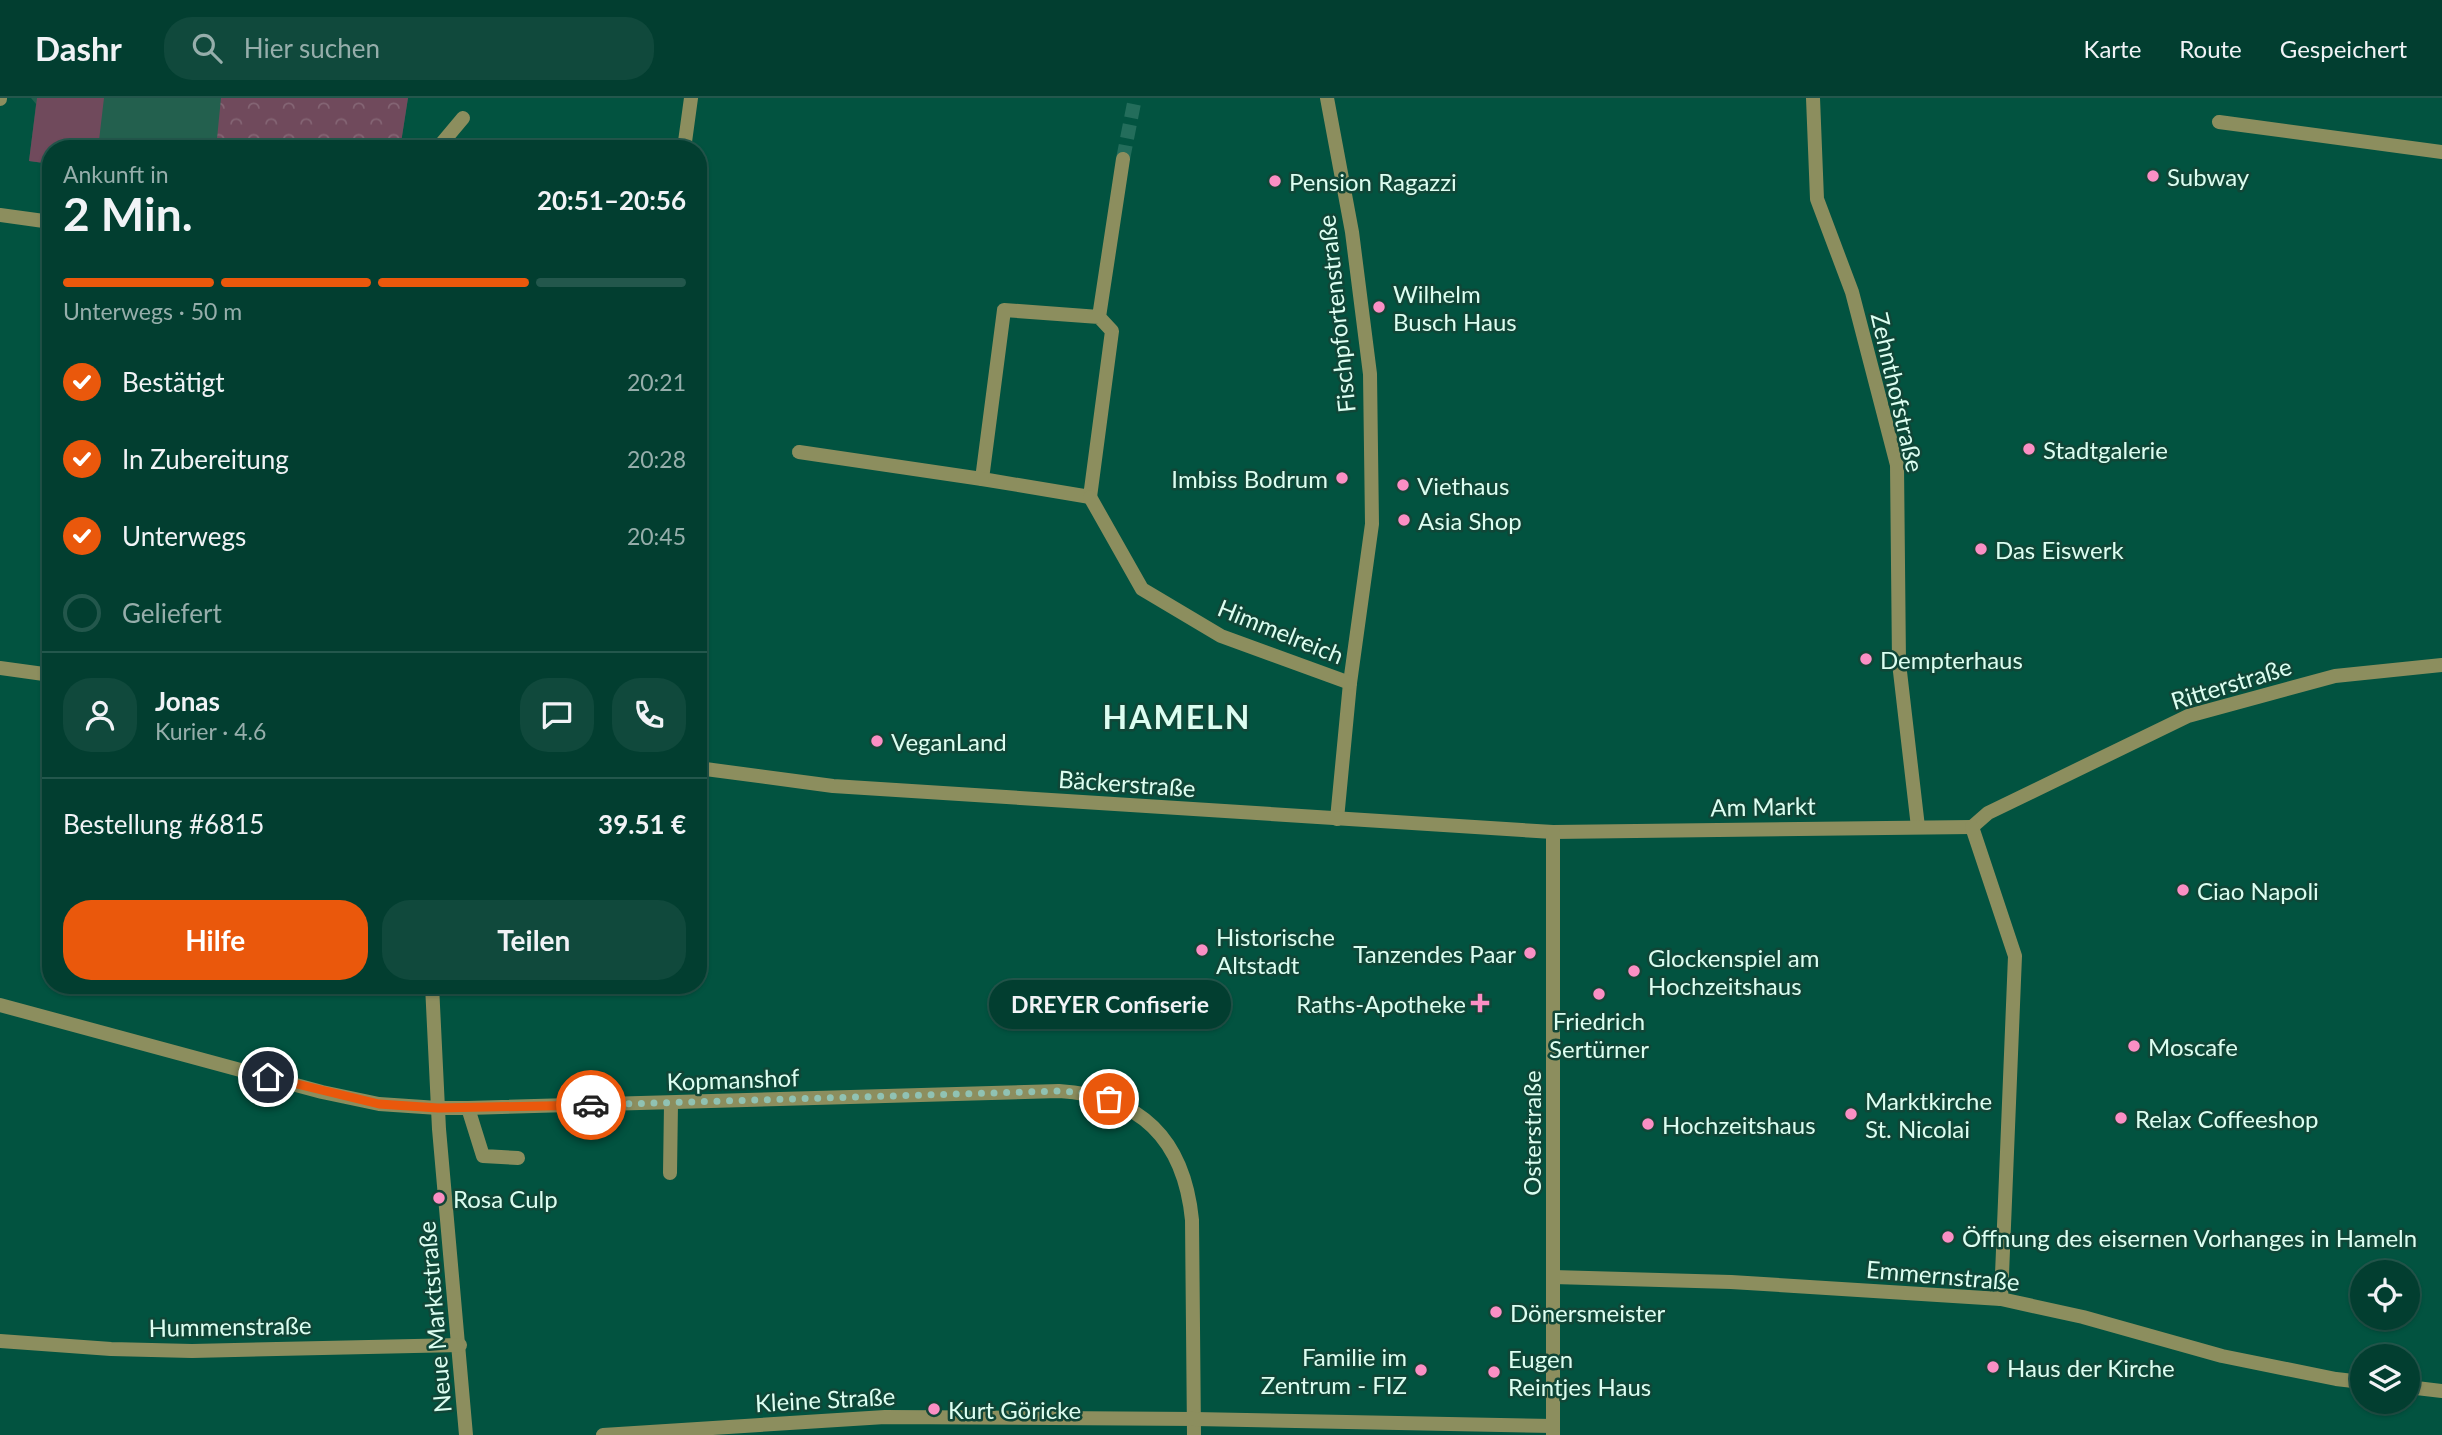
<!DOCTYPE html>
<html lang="de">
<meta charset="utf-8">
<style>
:root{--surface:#023e30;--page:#10493c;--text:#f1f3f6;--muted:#96aeab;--line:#23574c;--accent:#ea580c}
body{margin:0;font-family:Lato,sans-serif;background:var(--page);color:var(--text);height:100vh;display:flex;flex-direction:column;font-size:26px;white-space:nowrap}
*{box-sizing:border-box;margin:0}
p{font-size:23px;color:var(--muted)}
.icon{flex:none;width:38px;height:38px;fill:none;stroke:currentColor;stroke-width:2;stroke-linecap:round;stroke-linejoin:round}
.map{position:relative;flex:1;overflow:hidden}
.drawer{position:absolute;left:42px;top:42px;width:665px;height:854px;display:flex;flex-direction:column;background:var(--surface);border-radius:28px;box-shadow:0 2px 5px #0004,0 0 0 2px var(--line)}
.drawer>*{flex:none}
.tools{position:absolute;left:2350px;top:1162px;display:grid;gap:14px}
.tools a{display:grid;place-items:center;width:70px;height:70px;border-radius:50%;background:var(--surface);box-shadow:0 2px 5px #0004,0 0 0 2px var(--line);font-size:35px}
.pin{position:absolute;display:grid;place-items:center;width:60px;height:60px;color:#fff;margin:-30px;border:4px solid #fff;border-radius:50%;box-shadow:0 2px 7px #0007}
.courier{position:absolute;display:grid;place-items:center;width:70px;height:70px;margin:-35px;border:5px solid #ea580c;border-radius:50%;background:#fff;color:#222;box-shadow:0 2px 9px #0007}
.bubble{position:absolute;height:49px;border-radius:24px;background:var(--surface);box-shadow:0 2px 5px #0004,0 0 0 2px var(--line);font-size:23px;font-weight:700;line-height:49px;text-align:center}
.summary em{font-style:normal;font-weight:700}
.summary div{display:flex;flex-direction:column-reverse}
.summary{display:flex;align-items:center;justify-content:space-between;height:119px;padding:0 21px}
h1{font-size:46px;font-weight:700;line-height:52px}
.bar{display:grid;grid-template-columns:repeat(4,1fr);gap:10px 7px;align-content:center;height:84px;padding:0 21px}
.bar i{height:9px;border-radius:5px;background:var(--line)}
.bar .selected{background:var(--accent)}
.bar p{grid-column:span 4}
.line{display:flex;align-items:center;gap:18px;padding:0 21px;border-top:2px solid var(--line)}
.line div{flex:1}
.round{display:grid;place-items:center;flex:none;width:74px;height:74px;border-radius:28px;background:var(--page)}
ol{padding:0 21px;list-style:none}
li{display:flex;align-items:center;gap:21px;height:77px}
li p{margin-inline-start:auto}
li .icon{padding:7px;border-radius:50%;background:var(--accent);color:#fff;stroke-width:4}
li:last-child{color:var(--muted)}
li i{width:38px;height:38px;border:4px solid var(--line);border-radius:50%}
.cta{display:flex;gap:14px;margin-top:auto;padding:14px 21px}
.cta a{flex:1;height:80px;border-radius:28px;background:var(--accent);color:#fff;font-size:28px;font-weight:700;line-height:80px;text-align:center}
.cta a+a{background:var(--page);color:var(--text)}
header{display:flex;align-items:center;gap:42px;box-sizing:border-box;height:98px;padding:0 35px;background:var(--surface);border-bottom:2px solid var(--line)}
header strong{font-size:33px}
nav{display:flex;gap:38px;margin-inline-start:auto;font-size:24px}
.search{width:490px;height:63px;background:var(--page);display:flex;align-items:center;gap:18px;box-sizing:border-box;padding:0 24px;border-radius:28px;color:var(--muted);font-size:26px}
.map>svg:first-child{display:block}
</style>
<header>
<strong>Dashr</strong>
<div class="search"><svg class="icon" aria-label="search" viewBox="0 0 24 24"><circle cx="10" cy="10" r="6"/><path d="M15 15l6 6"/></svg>Hier suchen</div>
<nav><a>Karte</a><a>Route</a><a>Gespeichert</a></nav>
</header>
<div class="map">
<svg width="2442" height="1337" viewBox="0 0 2442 1337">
<defs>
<pattern id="park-crowns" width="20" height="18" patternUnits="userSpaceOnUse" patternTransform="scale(1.75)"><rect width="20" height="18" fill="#704a5c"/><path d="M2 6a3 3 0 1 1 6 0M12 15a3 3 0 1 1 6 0" fill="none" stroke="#846574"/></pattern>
</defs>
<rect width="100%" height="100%" fill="#025340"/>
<path fill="#23604e" d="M 31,0 L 408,0 L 400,51 L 51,51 L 51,66 L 29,63 L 36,6 Z"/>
<path fill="#704a5c" d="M 37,0 L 104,0 L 98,51 L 51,51 L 51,66 L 29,63 Z"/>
<path fill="url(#park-crowns)" d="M 221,0 L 408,0 L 400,51 L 216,51 Z"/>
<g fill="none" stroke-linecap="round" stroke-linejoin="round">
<path stroke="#236d5b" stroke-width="14" stroke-dasharray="14 7" stroke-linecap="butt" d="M 1123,61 L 1135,0"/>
<g stroke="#8c8e5e" stroke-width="14">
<path d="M 437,51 L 463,20"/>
<path d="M 468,1010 L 483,1058 L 518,1060"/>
<path d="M 670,1075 L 671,1006"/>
</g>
<g stroke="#8c8e5e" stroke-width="14">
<path d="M 1327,0 L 1352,134 L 1370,276 L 1372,426 L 1350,585 L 1337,721"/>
<path d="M 1813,0 L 1817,101 L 1852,194 L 1897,367 L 1899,565 L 1918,729"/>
<path d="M 0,1 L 0,0"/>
<path d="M 2219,24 L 2442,54"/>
<path d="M 684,51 L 691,0"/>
<path d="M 0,117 L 51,124"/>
<path d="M 1099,219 L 1112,233 L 1090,399 L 982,381 L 1004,212 L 1099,219 L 1123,61"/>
<path d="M 799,354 L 982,381"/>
<path d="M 1090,399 L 1142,491 L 1221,538 L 1350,585"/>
<path d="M 0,570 L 51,577"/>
<path d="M 698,670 L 833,688 L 1553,734 L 1972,729"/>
<path d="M 1972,729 L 1988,715 L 2188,618 L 2335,578 L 2442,567"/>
<path d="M 1972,729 L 2015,858 L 2001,1201"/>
<path d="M 432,887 L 439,1031 L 466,1337"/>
<path d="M 0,907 L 322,994 L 379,1006 L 438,1010 L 468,1010 L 1059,993 C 1140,998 1184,1041 1192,1122 L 1194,1337"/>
<path d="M 1553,1179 L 1731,1184 L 2001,1201 L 2083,1219 L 2222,1258 L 2336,1281 L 2362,1284"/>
<path d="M 0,1243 L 111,1251 L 192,1253 L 460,1247"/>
<path d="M 2408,1289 L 2442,1293"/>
<path d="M 603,1337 L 885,1319 L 1195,1321 L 1553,1328"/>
<path d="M 1553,1337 L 1553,734"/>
</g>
</g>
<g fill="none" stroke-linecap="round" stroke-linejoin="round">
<path stroke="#90c2b3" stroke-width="7" stroke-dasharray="0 12.6" d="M 591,1007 L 1059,993 L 1084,995 L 1109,1001"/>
<path stroke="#ea580c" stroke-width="9" d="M 268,979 L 379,1006 L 438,1010 L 591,1007"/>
</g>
<g fill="#fb8fc4" stroke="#104637" stroke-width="2.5">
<circle cx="2153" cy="78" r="7"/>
<circle cx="1275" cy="83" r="7"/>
<circle cx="1379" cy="209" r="7"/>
<circle cx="2029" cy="351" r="7"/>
<circle cx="1342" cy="380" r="7"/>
<circle cx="1403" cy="387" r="7"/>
<circle cx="1404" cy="422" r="7"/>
<circle cx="1981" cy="451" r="7"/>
<circle cx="1866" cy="561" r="7"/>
<circle cx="877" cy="643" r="7"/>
<circle cx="2183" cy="792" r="7"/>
<circle cx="1202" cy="852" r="7"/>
<circle cx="1530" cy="855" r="7"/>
<circle cx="1634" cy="873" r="7"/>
<circle cx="1599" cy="896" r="7"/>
<path d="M1476.5 894.5h7v7h7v7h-7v7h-7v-7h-7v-7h7z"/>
<circle cx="2134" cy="948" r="7"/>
<circle cx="1851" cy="1016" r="7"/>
<circle cx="2121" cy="1020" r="7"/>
<circle cx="1648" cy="1026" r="7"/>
<circle cx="439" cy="1100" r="7"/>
<circle cx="1948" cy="1139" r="7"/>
<circle cx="1496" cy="1214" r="7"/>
<circle cx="1993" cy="1269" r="7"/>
<circle cx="1421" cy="1272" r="7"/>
<circle cx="1494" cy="1274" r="7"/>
<circle cx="934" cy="1311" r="7"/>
</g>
<g text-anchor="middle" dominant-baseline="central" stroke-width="5" stroke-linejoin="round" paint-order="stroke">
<g font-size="24" fill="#dcfef1" stroke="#104637" text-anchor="start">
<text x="2167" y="78">Subway</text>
<text x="1289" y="83">Pension Ragazzi</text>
<text x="1393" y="195">Wilhelm<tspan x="1393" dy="28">Busch Haus</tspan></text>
<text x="2043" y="351">Stadtgalerie</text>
<text x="1328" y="380" text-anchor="end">Imbiss Bodrum</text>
<text x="1417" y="387">Viethaus</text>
<text x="1418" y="422">Asia Shop</text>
<text x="1995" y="451">Das Eiswerk</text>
<text x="1880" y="561">Dempterhaus</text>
<text x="891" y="643">VeganLand</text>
<text x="2197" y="792">Ciao Napoli</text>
<text x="1216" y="838">Historische<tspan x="1216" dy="28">Altstadt</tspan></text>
<text x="1516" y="855" text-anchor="end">Tanzendes Paar</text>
<text x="1648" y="859">Glockenspiel am<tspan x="1648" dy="28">Hochzeitshaus</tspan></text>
<text x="1466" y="905" text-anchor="end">Raths-Apotheke</text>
<text x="1599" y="922" text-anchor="middle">Friedrich<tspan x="1599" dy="28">Sertürner</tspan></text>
<text x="2148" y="948">Moscafe</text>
<text x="1865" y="1002">Marktkirche<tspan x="1865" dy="28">St. Nicolai</tspan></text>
<text x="2135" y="1020">Relax Coffeeshop</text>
<text x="1662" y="1026">Hochzeitshaus</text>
<text x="453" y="1100">Rosa Culp</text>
<text x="1962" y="1139">Öffnung des eisernen Vorhanges in Hameln</text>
<text x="1510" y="1214">Dönersmeister</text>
<text x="1407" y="1258" text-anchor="end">Familie im<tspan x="1407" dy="28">Zentrum - FIZ</tspan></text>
<text x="1508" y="1260">Eugen<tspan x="1508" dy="28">Reintjes Haus</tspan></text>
<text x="2007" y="1269">Haus der Kirche</text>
<text x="948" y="1311">Kurt Göricke</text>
</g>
<g font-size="24" fill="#dcfef1" stroke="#104637">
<text transform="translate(1336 216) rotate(-96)">Fischpfortenstraße</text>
<text transform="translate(1898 294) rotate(77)">Zehnthofstraße</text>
<text transform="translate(1281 533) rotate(22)">Himmelreich</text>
<text transform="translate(2231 585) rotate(-17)">Ritterstraße</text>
<text transform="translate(1127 685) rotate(4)">Bäckerstraße</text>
<text transform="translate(1763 708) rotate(-1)">Am Markt</text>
<text transform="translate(733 981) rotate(-2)">Kopmanshof</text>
<text transform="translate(1531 1035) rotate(-90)">Osterstraße</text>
<text transform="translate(1943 1177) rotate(5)">Emmernstraße</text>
<text transform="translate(434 1219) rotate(-95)">Neue Marktstraße</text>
<text transform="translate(230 1228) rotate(-1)">Hummenstraße</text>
<text transform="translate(825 1301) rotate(-3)">Kleine Straße</text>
</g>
<g font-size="32" font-weight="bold" letter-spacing="2" fill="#dcfef1" stroke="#104637">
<text x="1177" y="618">HAMELN</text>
</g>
</g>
</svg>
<div class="tools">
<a><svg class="icon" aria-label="locate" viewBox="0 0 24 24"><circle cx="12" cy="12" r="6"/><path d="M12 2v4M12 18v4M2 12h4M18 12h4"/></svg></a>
<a><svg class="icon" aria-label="layers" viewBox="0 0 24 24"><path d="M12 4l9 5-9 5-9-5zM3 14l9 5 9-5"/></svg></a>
</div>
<div class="pin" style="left:1109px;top:1001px;background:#ea580c"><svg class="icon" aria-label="bag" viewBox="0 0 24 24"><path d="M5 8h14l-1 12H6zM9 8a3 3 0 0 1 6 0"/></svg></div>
<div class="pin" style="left:268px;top:979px;background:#1f2937"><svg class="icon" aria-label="home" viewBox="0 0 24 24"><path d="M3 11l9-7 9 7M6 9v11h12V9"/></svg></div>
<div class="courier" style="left:591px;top:1007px"><svg class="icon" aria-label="car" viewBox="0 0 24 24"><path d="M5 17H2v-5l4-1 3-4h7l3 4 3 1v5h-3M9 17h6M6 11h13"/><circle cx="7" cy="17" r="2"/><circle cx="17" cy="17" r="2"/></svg></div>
<div class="bubble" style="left:989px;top:882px;width:242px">DREYER Confiserie</div>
<section class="drawer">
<div class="summary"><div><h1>2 Min.</h1><p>Ankunft in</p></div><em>20:51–20:56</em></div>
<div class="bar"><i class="selected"></i><i class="selected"></i><i class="selected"></i><i></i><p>Unterwegs · 50 m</p></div>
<ol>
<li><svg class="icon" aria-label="check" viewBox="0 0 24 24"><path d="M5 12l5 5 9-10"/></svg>Bestätigt<p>20:21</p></li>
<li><svg class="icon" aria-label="check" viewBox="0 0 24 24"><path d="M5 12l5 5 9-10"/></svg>In Zubereitung<p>20:28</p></li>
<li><svg class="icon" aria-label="check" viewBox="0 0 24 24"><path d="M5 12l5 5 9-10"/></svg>Unterwegs<p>20:45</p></li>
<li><i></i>Geliefert</li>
</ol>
<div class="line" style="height:126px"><a class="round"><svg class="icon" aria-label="person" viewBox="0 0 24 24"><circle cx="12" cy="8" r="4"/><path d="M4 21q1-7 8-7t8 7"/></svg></a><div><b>Jonas</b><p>Kurier · 4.6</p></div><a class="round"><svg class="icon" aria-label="chat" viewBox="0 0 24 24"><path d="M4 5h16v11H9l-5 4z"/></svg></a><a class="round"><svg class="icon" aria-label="phone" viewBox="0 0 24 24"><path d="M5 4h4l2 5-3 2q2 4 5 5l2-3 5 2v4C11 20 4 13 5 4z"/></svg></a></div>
<div class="line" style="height:91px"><div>Bestellung #6815</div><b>39.51 €</b></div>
<div class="cta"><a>Hilfe</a><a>Teilen</a></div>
</section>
</div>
